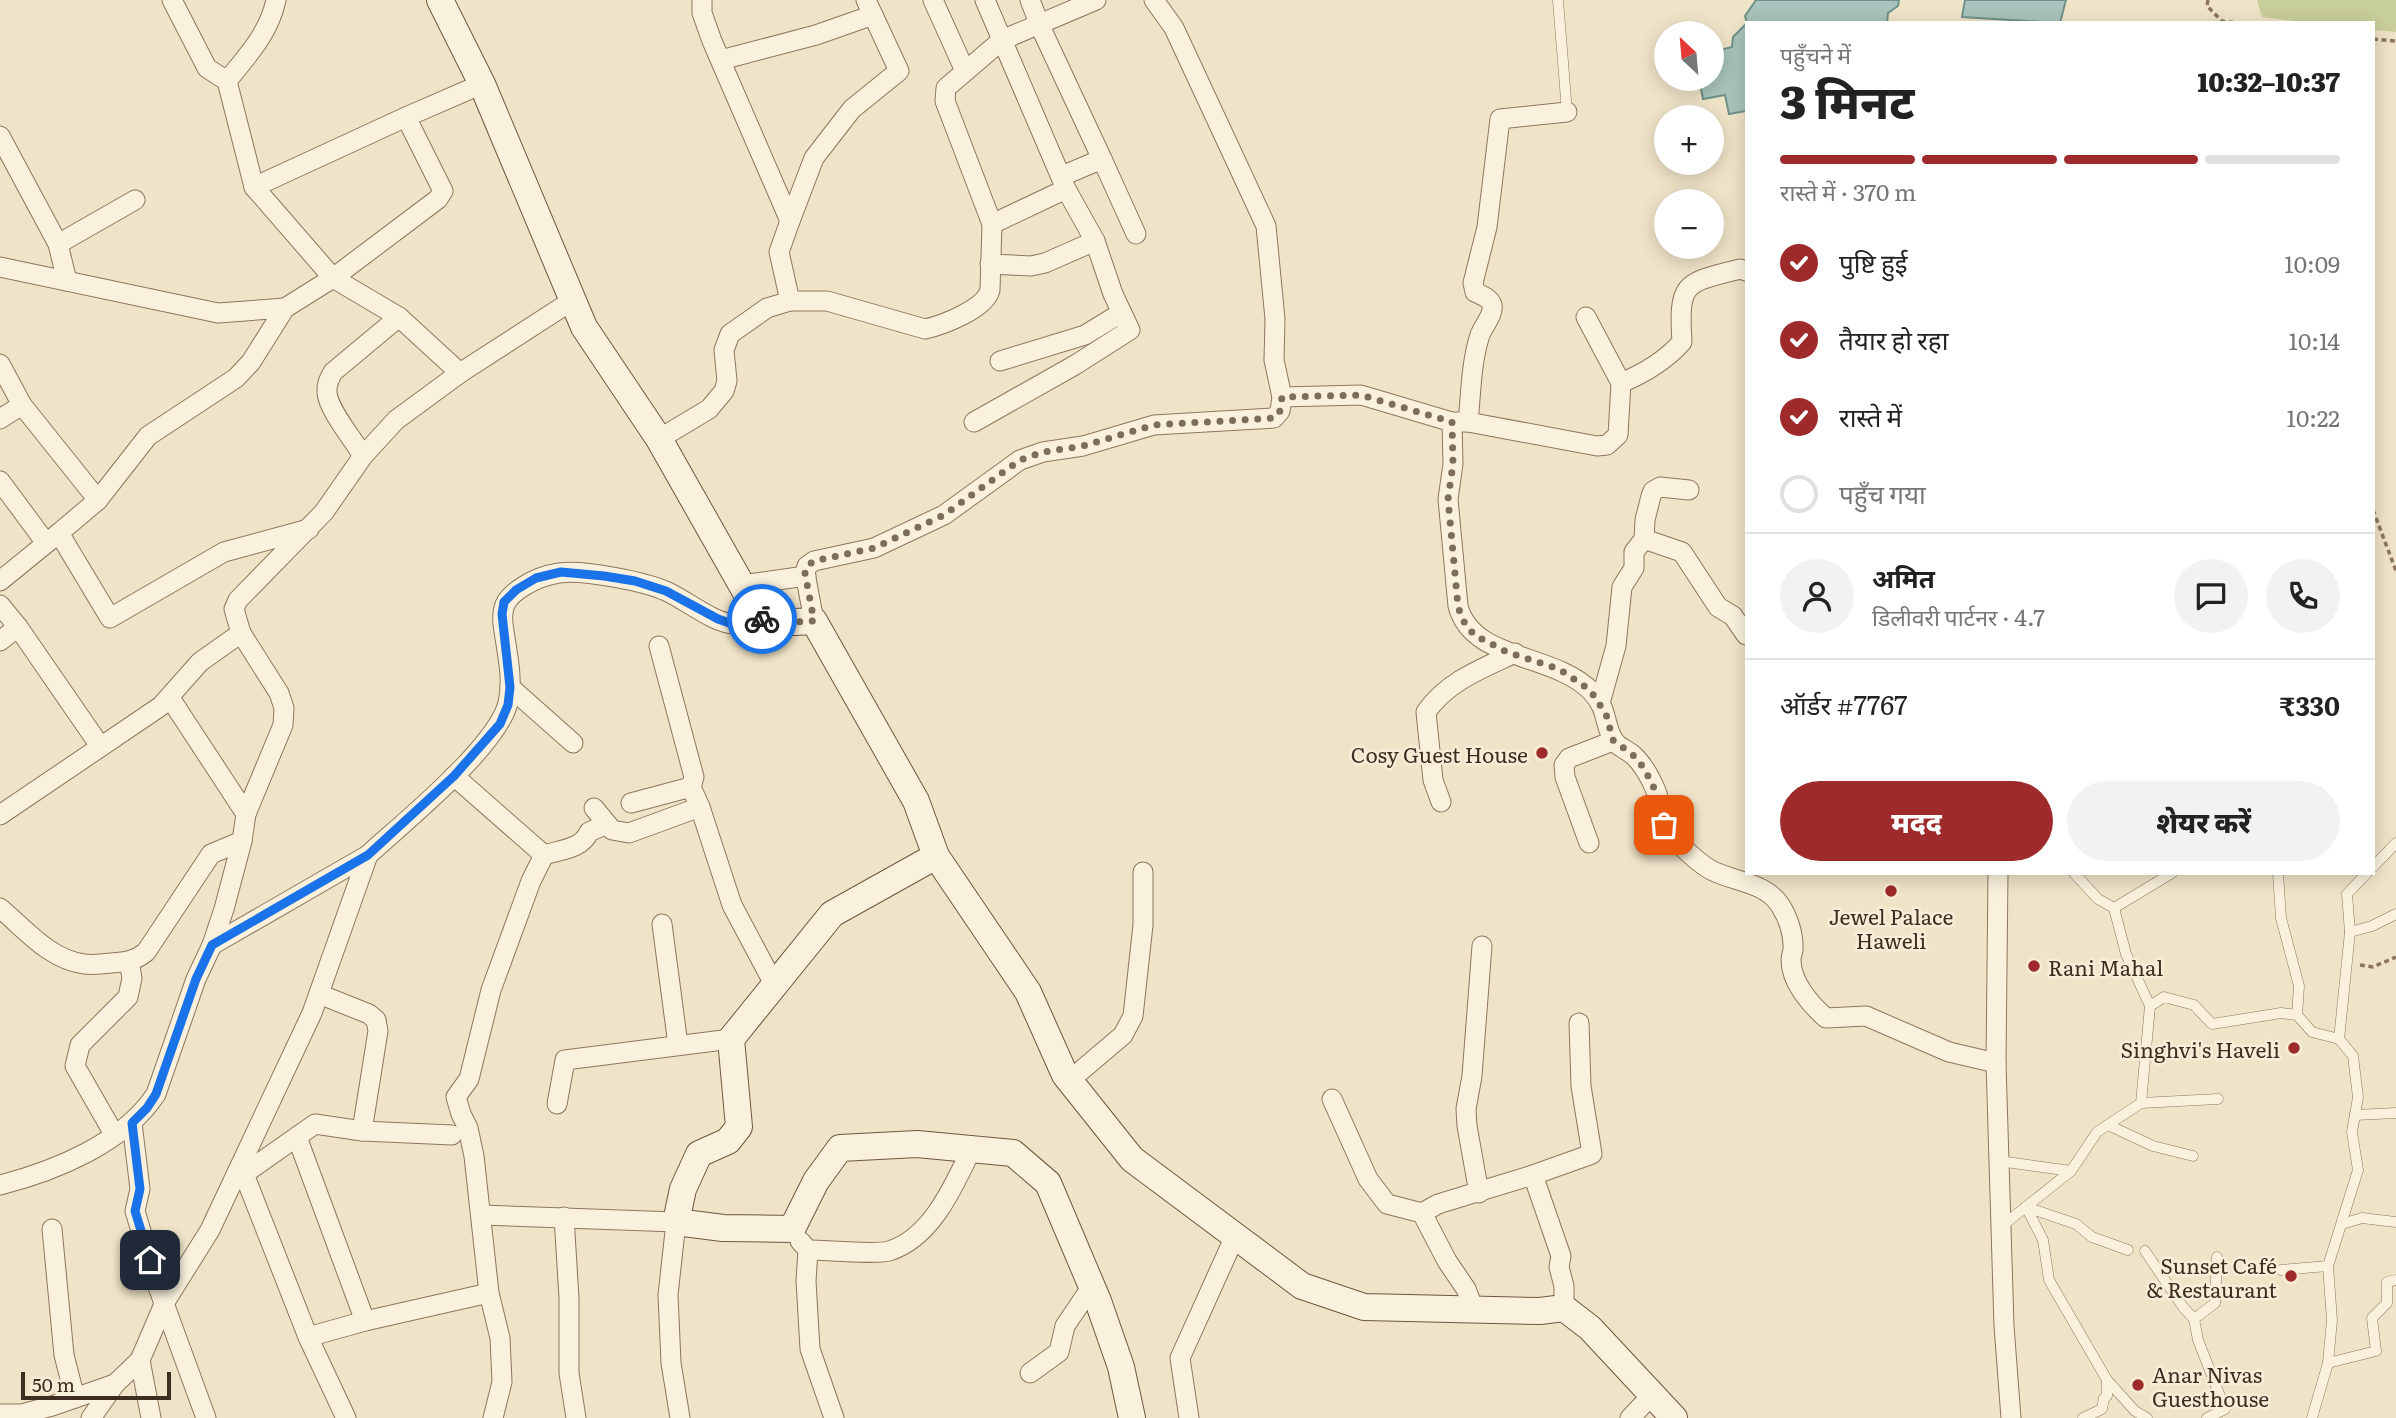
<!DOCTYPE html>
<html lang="hi">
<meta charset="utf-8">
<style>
:root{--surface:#fff;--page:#f2f2f2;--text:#222;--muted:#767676;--line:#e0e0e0;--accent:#9e2a2b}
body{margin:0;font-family:Literata,"Noto Sans Devanagari",serif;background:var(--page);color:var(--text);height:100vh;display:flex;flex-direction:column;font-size:26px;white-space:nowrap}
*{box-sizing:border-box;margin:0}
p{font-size:23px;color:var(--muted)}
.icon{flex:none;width:38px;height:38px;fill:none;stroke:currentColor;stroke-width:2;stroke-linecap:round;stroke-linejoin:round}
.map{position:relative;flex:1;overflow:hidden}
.drawer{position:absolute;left:1745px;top:21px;width:630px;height:854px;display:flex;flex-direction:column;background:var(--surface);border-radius:0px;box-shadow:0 4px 18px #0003}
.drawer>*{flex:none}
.needle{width:46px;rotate:334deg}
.tools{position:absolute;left:1654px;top:21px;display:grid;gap:14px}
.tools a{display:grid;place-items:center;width:70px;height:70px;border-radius:50%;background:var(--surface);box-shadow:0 4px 18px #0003;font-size:35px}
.scale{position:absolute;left:21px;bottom:18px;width:150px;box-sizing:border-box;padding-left:7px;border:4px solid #3d2e20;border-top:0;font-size:19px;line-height:24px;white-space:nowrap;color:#3d2e20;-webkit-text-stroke:5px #f7eed8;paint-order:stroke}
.pin{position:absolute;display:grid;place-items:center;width:60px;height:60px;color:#fff;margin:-30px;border-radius:14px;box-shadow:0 4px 10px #0006}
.courier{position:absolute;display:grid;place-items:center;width:70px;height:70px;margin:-35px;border:5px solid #1a73e8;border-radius:50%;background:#fff;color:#222;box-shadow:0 2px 9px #0007}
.summary em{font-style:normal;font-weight:800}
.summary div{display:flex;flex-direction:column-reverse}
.summary{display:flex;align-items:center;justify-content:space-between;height:119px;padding:0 35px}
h1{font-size:46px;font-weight:800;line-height:52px}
.bar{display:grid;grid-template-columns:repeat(4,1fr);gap:10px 7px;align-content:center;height:84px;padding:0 35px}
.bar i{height:9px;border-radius:5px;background:var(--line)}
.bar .active{background:var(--accent)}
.bar p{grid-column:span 4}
.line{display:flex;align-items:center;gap:18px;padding:0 35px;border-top:2px solid var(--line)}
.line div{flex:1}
.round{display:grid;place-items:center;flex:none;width:74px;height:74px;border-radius:37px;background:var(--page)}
ol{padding:0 35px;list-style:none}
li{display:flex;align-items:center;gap:21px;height:77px}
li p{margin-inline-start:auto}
li .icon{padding:7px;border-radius:50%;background:var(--accent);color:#fff;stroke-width:4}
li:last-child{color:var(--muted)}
li i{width:38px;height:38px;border:4px solid var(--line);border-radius:50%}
.cta{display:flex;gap:14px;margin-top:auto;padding:14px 35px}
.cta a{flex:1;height:80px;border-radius:42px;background:var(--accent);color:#fff;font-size:28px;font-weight:800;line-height:80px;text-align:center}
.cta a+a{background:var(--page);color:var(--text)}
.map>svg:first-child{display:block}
</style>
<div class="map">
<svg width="2396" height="1418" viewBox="0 0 2396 1418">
<rect width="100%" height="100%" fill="#f0e4c8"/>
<path fill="#c9cf9b" d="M 2257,0 L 2396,0 L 2396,32 L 2373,30 L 2373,23 L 2311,23 L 2262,17 Z"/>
<g fill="#a9c4bc" stroke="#6f938a" stroke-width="2">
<path d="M 1756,0 L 1899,0 L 1898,6 L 1888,13 L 1887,23 L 1747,23 L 1745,16 Z"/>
<path d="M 1965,0 L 2066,0 L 2060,23 L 1962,17 Z"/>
<path d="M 1746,24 L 1746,111 L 1729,114 L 1725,95 L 1703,99 L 1699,79 L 1712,79 L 1712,52 L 1732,47 L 1733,37 Z"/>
</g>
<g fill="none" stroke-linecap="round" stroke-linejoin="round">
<defs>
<g id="lane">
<path d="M 1558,0 L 1567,112"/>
<path d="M 2373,867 L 2396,843"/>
<path d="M 2278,873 L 2281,918 L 2299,986 L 2297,1015"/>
<path d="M 2114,908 L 2172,873"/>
<path d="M 2350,932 L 2372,926 L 2396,914"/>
<path d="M 2150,1006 L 2164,997 L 2194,1005 L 2212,1024 L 2281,1013 L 2297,1015 L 2312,1032 L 2339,1039 L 2353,1056 L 2358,1097 L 2352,1132 L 2358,1170 L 2328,1266 L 2332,1320 L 2328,1363 L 2312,1418"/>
<path d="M 2339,1039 L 2350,932 L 2347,894 L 2367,873"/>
<path d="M 2141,1103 L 2218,1099"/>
<path d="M 2355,1115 L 2396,1113"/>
<path d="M 2108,1125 L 2153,1146 L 2193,1156"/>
<path d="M 1999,1161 L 2071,1171"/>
<path d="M 2026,1207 L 2043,1240 L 2049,1280 L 2107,1380 L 2135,1411 L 2147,1418"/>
<path d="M 2026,1207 L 2076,1224 L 2092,1237 L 2128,1250"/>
<path d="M 2342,1224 L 2362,1218 L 2396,1222"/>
<path d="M 2002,1226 L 2071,1171 L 2097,1132 L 2141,1103 L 2150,1006 L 2126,954 L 2114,908 L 2098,899 L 2074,873"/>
<path d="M 2145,1251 L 2183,1307 L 2194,1319 L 2198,1340 L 2225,1409 L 2207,1418"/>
<path d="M 2281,1270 L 2328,1266"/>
<path d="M 2194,1319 L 2215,1303 L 2217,1257"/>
<path d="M 2328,1363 L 2376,1351 L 2372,1318 L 2387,1303 L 2387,1282 L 2396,1280"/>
<path d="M 2083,1418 L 2102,1409 L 2104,1398 L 2107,1396 L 2107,1380"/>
</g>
<g id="street">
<path d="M 172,0 L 207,68 L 227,81 L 254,187 L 333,278 L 399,317 L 460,373"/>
<path d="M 702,0 L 702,13 L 712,41 L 790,221 L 814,158 L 852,109 L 899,71 L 866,0"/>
<path d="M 933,0 L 965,71"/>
<path d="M 1030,0 L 1040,26 L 1102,159"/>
<path d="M 721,60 L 816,35 L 873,15"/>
<path d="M 227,81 C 248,55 269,33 276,0"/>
<path d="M 0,136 L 58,244 L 67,281"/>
<path d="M 1062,176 L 1102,159 L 1136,234"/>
<path d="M 254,187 L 406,117 L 482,84"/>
<path d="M 1066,189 L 992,224 L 945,101 L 946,88 L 1002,40 L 1096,0"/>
<path d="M 58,244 L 135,200"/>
<path d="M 990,264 L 1031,266 L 1045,263 L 1095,241"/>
<path d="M 0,267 L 218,313 L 285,308 L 333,278 L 438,199 L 443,191 L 406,117"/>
<path d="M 790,301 L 779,252 L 790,221"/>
<path d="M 1000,361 L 1085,335 L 1121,313"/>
<path d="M 0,364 L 22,405 L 0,419"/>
<path d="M 1621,383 C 1645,373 1665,361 1682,342 C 1678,281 1685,283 1740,269 L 1746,271"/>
<path d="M 1282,397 L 1361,395 L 1452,422 L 1468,422 L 1597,446 L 1607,445 L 1618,435 L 1621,383 L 1586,317"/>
<path d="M 22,405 L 98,500"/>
<path d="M 974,422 L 1075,365 L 1130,330 L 1113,294 L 1095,241 L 1066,189 L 985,0"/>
<path d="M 1452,422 L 1453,464 L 1448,499 L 1458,606 C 1472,661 1554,653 1591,691 C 1609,710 1603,722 1613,739 C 1617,747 1626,749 1633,755 C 1643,764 1651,779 1656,791 C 1662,805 1659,823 1671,835 C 1682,847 1697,862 1711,870 C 1734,882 1765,882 1780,905 C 1788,917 1794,935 1793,950 C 1792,954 1791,957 1791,960 C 1791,982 1810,1004 1826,1018 L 1866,1016 L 1949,1052 L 1996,1063"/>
<path d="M 1468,422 C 1471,394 1471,362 1480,335 C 1483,326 1494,315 1492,305 C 1490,298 1481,295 1475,292 L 1473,283 L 1487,227 L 1500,119 L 1567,112"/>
<path d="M 659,439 L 709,409 L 724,391 L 727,381 L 724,350 L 730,334 L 767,308 L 790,301 L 827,301 L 925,329 C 943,325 985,309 990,290 L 992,224"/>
<path d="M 363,456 C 353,439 329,411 327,393 C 326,385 329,379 333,372 L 399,317"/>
<path d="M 0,481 L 46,543"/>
<path d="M 59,533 L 98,500 L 148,436 L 236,378 L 251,362 L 285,308"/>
<path d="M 1644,539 L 1682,552 L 1718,607 L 1733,616 L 1746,635"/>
<path d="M 0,581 L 59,533 L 110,618 L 224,552 L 309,529"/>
<path d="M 742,585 L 806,576"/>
<path d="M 0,605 L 18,627 L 0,641"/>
<path d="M 814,621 L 805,573 L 807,566 L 814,561 L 874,548 L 944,515 L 1020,460 L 1043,452 L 1083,446 L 1154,425 L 1274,418 L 1280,411 L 1282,397 L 1274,360 L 1275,319 L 1266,226 L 1174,28 L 1154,0"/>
<path d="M 18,627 L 100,746"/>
<path d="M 659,646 L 694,777 L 691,787 L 700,807 L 732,905 L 775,986"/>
<path d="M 510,687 L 573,743"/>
<path d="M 170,698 L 246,814"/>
<path d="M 1600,703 L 1616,646 L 1622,587 L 1634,568 L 1634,552 L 1644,539 L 1645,520 L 1651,496 L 1653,491 L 1660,487 L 1689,490"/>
<path d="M 454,776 L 544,855"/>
<path d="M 1441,802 L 1433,780 L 1426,712 C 1448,681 1481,669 1515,653"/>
<path d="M 631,803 L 691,787"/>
<path d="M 594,808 L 612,830 L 629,833 L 700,807"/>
<path d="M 0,815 L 161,706 L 200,662 L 241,633"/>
<path d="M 1589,843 L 1565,777 L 1564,765 L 1569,758 L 1613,741"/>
<path d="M 368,855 C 403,823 497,747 508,703 C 514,678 506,649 503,624 C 501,604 508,596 524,586 C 535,579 546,575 559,573 C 582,569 647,582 668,592 C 687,601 715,624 735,624 C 743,625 754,620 761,619"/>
<path d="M 1998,873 L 1996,1063 L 2004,1326 L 2011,1418"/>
<path d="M 0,908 C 25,929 50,960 84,964 C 93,965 103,964 111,963 C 126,962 135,961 146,952 L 211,854 L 242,841"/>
<path d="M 662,924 L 678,1045"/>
<path d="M 319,994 L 369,1014 L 376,1020 L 378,1031 L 362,1131"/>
<path d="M 1070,1080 L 1123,1035 L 1133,1016 L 1143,925 L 1143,872"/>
<path d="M 1332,1099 L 1368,1179 L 1387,1204 L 1422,1213 L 1447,1261 L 1466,1289 L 1474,1310"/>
<path d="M 557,1104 L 565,1060 L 731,1039"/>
<path d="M 132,1123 L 140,1189 L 135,1211 L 157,1284 L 206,1418"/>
<path d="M 114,1134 L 75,1066 L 80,1045 L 128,997 L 132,978 L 129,961"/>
<path d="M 297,1137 L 365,1321"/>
<path d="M 238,1170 L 244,1174 L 308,1337 L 346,1418"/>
<path d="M 244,1174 L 315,1124 L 362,1131 L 452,1135"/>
<path d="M 1533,1175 L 1592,1154 L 1581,1086 L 1579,1023"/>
<path d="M 0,1185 C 55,1171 124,1143 156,1094 L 196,979 L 212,945 L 224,909 L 242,841 L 246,814 L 283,725 L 284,708 L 279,693 L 241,633 L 234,609 L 238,600 L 324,512 L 363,456 L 396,420 L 460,373 L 573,300"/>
<path d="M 1479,1193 L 1467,1126 L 1466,1109 L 1472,1076 L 1482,946"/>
<path d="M 1422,1213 L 1438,1204 L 1533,1175 L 1561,1256 L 1559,1267 L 1564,1286 L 1564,1308"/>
<path d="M 481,1215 L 676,1222 L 668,1295 L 671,1363 L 680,1418"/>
<path d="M 564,1217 L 569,1298 L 569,1373 L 576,1418"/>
<path d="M 52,1229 L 64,1355 L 75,1398"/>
<path d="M 800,1241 L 808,1250 L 806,1281 L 810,1349 L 834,1418"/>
<path d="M 808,1250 C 826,1250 875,1255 889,1251 C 932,1238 954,1185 972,1148"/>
<path d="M 308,1337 L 365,1321 L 489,1293"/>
<path d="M 140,1360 L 151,1418"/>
<path d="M 1030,1373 L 1059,1352 L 1065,1326 L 1092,1286"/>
<path d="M 0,1414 L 22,1414 L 52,1406 L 115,1384 L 140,1360 L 165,1302 L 210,1230 L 312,1013 L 368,855 L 212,945"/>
<path d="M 91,1418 L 115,1384"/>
<path d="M 493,1418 L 502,1382 L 500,1338 L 489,1293 L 474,1156 L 468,1128 L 461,1114 L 456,1097 L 469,1079 L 491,990 L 531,881 L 544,855 C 560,850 582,849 589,832 L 607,824"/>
<path d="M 1189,1418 L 1180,1358 L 1236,1234"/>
<path d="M 1630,1418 L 1652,1395"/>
</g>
<g id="secondary">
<path d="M 440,0 L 482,84 L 584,327 L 659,439 L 761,619 L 795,622 L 814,621 L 916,801 L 936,856 L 1028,992 L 1065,1075 L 1132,1159 L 1302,1286 L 1364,1307 L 1540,1311 L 1564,1308 L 1590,1328 L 1674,1418"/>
<path d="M 936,856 L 832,914 L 731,1039 L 739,1127 L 728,1141 L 699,1154 L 683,1189 L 676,1222 L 723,1228 L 792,1229 L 816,1181 L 840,1148 L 917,1144 L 1013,1153 L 1048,1183 L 1098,1301 L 1121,1367 L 1132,1418"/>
</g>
</defs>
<use href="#lane" stroke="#8d765c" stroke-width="11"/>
<use href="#street" stroke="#8d765c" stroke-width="21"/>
<use href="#secondary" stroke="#6f573f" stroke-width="28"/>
<g stroke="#8d765c" stroke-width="3.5" stroke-dasharray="5 3.5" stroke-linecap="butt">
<path d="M 2208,0 L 2207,6 L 2222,21 L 2237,23"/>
<path d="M 2373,39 L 2396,41"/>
<path d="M 2373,510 L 2396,571"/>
<path d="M 2360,965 L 2373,967 L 2396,957"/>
</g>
<use href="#lane" stroke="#faf1dc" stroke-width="10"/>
<use href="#street" stroke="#faf1dc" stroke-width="19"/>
<use href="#secondary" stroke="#faf1dc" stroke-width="26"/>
</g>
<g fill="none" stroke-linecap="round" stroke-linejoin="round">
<path stroke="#7c6e5b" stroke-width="7" stroke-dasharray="0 12.6" d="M 762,619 L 795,622 L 814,621 L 805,573 L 807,566 L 814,561 L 874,548 L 944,515 L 1020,460 L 1043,452 L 1083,446 L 1154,425 L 1274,418 L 1280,411 L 1282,397 L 1361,395 L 1452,422 L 1453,464 L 1448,499 L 1458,606 L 1462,619 L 1474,635 L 1507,652 L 1559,669 L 1590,690 L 1606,714 L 1613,740 L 1633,755 L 1644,768 L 1655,790 L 1664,825"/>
<path stroke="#1a73e8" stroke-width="9" d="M 150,1260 L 135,1211 L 140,1189 L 132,1123 L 147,1108 L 156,1094 L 196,979 L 212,945 L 368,855 L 454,776 L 500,724 L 508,705 L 510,687 L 502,614 L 504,602 L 516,590 L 536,578 L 561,572 L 604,576 L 635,581 L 666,591 L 718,619 L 735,625 L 762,619"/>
</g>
<g fill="#9e2a2b" stroke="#f7eed8" stroke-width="2.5">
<circle cx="1542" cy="753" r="7"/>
<circle cx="1891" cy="891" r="7"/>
<circle cx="2034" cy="966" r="7"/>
<circle cx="2294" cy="1048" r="7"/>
<circle cx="2291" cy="1276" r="7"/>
<circle cx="2138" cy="1385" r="7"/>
</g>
<g text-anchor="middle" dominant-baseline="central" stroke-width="5" stroke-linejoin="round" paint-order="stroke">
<g font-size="21" fill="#3d2e20" stroke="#f7eed8" text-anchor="end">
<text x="1528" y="753">Cosy Guest House</text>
<text x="1891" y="915" text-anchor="middle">Jewel Palace<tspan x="1891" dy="24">Haweli</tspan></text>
<text x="2048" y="966" text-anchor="start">Rani Mahal</text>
<text x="2280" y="1048">Singhvi's Haveli</text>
<text x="2277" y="1264">Sunset Café<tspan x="2277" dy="24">&amp; Restaurant</tspan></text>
<text x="2152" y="1373" text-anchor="start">Anar Nivas<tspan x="2152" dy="24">Guesthouse</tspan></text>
</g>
</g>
</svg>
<div class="tools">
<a><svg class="needle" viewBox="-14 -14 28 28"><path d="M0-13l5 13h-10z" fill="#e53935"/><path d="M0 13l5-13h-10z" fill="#767676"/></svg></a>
<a>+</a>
<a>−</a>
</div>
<div class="scale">50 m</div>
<div class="pin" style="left:1664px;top:825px;background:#ea580c"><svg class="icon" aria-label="bag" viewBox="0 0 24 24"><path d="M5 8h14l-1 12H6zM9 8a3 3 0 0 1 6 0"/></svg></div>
<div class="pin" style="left:150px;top:1260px;background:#1f2937"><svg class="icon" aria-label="home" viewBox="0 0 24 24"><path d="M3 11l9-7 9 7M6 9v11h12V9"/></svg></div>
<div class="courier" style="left:762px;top:619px"><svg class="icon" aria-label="bike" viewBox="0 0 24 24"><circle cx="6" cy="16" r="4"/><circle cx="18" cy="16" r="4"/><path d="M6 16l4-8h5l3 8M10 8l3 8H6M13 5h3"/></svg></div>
<section class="drawer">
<div class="summary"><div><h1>3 मिनट</h1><p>पहुँचने में</p></div><em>10:32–10:37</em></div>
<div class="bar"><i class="active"></i><i class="active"></i><i class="active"></i><i></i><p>रास्ते में · 370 m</p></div>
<ol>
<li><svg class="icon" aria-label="check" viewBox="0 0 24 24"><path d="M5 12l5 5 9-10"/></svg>पुष्टि हुई<p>10:09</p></li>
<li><svg class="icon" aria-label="check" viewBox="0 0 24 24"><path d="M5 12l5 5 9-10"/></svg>तैयार हो रहा<p>10:14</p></li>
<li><svg class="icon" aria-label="check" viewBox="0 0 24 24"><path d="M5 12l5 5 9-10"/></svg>रास्ते में<p>10:22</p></li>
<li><i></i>पहुँच गया</li>
</ol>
<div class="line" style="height:126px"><a class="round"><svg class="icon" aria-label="person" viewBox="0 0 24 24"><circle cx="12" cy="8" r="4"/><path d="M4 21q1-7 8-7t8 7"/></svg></a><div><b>अमित</b><p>डिलीवरी पार्टनर · 4.7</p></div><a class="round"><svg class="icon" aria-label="chat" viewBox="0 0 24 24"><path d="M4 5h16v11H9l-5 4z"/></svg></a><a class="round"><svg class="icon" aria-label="phone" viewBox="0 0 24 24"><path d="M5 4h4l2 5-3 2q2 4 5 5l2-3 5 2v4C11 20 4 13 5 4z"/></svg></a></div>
<div class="line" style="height:91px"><div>ऑर्डर #7767</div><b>₹330</b></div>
<div class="cta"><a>मदद</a><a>शेयर करें</a></div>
</section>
</div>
